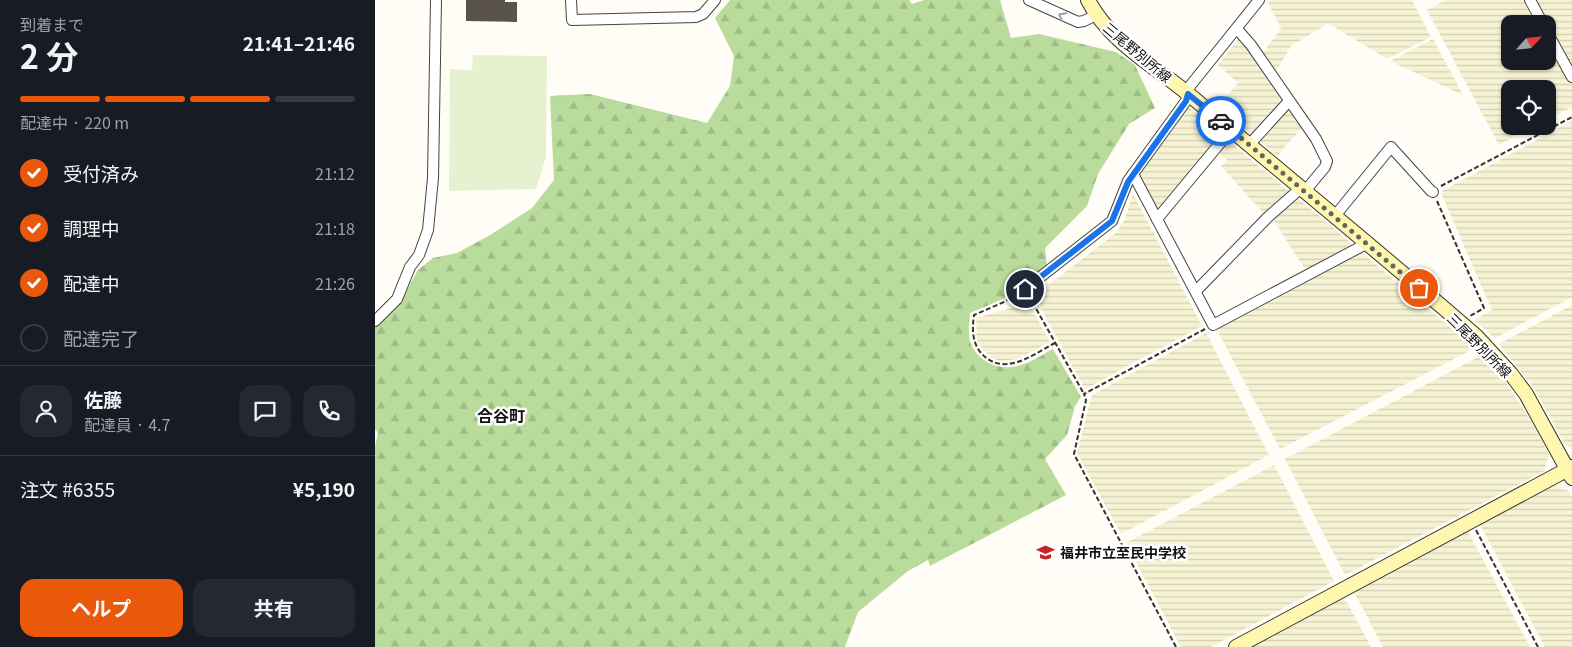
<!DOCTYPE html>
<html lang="ja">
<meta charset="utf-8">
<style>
:root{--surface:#171b24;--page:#242831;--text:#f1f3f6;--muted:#9ea1a6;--line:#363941;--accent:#ea580c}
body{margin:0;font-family:Georgia,"Noto Sans JP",serif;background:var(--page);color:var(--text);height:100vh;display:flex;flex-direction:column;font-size:19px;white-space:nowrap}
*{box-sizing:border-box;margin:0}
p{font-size:16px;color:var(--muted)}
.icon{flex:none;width:28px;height:28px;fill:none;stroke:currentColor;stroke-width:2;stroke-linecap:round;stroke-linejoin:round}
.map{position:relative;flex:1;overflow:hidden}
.drawer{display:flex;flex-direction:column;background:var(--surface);width:375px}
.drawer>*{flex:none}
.needle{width:32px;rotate:63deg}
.tools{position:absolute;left:1126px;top:15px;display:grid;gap:10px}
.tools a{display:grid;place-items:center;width:55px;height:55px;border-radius:10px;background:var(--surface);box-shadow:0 1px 4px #0004;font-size:25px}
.pin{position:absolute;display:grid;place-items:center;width:42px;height:42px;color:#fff;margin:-21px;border:2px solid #fff;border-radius:50%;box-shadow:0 1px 5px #0007}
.courier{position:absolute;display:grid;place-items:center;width:50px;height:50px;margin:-25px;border:4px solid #1a73e8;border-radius:50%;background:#fff;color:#222;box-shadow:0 1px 6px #0007}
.head em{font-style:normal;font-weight:700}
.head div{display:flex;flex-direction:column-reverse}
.head{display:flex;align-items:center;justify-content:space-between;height:85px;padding:0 20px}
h1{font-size:32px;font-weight:700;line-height:38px}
.bar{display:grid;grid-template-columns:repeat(4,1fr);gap:8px 5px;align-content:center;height:60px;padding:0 20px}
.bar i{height:6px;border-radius:4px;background:var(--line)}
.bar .selected{background:var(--accent)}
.bar p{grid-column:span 4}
.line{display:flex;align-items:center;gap:12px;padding:0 20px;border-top:1px solid var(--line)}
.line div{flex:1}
.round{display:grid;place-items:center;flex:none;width:52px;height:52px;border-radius:15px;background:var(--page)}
ol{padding:0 20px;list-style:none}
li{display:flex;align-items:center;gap:15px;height:55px}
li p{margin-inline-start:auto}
li .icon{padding:5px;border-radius:50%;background:var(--accent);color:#fff;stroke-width:4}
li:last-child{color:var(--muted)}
li i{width:28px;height:28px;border:2px solid var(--line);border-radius:50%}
.button{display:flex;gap:10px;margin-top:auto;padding:10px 20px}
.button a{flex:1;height:58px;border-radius:15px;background:var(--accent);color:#fff;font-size:20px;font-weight:700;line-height:58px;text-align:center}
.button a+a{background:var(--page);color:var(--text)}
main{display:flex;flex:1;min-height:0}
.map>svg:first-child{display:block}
</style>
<main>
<section class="drawer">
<div class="head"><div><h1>2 分</h1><p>到着まで</p></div><em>21:41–21:46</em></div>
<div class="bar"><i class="selected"></i><i class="selected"></i><i class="selected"></i><i></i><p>配達中 · 220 m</p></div>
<ol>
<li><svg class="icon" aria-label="check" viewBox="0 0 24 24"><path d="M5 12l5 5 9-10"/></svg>受付済み<p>21:12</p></li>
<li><svg class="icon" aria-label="check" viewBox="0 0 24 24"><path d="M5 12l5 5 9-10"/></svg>調理中<p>21:18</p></li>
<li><svg class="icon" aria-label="check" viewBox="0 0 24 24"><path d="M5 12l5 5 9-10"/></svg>配達中<p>21:26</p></li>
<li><i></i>配達完了</li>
</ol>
<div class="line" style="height:90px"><a class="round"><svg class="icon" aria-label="person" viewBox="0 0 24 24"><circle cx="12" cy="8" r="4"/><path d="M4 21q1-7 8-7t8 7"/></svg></a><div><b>佐藤</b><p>配達員 · 4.7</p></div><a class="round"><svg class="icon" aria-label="chat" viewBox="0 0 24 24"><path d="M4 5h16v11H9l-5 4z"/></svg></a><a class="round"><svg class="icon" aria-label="phone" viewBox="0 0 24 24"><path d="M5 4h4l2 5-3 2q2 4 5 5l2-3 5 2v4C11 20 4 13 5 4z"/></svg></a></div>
<div class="line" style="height:65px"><div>注文 #6355</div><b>¥5,190</b></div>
<div class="button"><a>ヘルプ</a><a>共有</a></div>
</section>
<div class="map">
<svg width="1197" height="647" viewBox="0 0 1197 647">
<defs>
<pattern id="farmland-rules" width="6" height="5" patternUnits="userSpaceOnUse" patternTransform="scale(1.25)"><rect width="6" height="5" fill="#f6f3d4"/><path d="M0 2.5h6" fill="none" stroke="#d2cfb5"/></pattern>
<pattern id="forest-firs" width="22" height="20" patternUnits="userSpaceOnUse" patternTransform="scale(1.25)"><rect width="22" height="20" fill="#b9dc9c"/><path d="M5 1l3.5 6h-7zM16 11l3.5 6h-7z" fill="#9ebc85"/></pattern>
</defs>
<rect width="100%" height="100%" fill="#fffdf5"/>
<g fill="url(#farmland-rules)">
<path d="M 895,0 L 1037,0 L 1056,37 L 1012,59 L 956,25 L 952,24 L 916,46 L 899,75 L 886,56 L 906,28 L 893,3 Z"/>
<path d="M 1071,0 L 1151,0 L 1164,24 L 1135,24 L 1135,61 L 1172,61 L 1173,40 L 1197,84 L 1197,107 L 1173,119 L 1172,89 L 1135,89 L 1135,126 L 1159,126 L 1124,145 L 1052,10 Z"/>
<path d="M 1159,0 L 1197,0 L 1197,70 L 1173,25 Z"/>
<path d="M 866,36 L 911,100 L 879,137 L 843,106 L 863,83 L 843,65 Z"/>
<path d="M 1058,39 L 1088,95 L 1015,61 Z"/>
<path d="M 813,106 L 848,135 L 783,214 L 762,175 Z"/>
<path d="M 916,106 L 929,125 L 902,156 L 883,139 Z"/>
<path d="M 1197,121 L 1197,297 L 1120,338 L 1099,320 L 1117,310 L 1066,193 L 1067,191 Z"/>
<path d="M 852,139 L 916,193 L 891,216 L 846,166 L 852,160 L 842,151 Z"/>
<path d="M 758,194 L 827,326 L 710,389 L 659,296 L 741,233 L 750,219 Z"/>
<path d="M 921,196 L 979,246 L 931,271 L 897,218 Z"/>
<path d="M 986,252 L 1100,348 L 905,449 L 841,328 Z"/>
<path d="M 652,300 L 675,342 L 642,359 L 625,361 L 617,358 L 606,347 L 602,339 L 601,318 L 633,309 Z"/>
<path d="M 1197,305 L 1197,447 L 1190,445 L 1159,388 L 1124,344 Z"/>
<path d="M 831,333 L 894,455 L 746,534 L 702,453 L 717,395 Z"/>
<path d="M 1107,355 L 1129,379 L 1159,426 L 1174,455 L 1169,471 L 970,575 L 910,459 Z"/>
<path d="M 899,465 L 959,581 L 836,647 L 806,647 L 751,543 Z"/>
<path d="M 1177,484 L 1193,491 L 1197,497 L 1197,646 L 1196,647 L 1170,647 L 1104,523 Z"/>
<path d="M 1092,530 L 1155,647 L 1008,647 L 978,590 Z"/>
<path d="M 968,595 L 996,647 L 872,647 Z"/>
</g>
<path fill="url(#forest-firs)" d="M 355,0 L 534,0 L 537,4 L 549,0 L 625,0 L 636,38 L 664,34 L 741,52 L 760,65 L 780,108 L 754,124 L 723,174 L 712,206 L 670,248 L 672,267 L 628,299 L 595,313 C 594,322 593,332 595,341 C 601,361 623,371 642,366 C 655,363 667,355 678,349 L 706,397 L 700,406 L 692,435 L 670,459 L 691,495 L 555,566 L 553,560 L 533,571 L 483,612 L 470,647 L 0,647 L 0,447 L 3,432 L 0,430 L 0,325 L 25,303 L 43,270 L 58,258 L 82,253 L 117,234 L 157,208 L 179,180 L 175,96 L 215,94 L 332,123 L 355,86 L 359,56 L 340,18 Z"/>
<path fill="#e6f2cf" d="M 98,55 L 172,56 L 171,157 L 161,189 L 74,191 L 75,69 L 97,70 Z"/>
<path fill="#5a524d" d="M 91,0 L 130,0 L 130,2 L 142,2 L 142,22 L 91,21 Z"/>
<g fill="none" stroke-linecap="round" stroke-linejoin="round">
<defs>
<g id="street">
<path d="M 196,0 L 197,20 L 321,17 L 328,14 L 340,0"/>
<path d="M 654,0 L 703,22 L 709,21 L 721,15"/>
<path d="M 884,0 L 815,86 L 811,101 L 758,174 L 838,325 L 991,244"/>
<path d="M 1155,0 L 1168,24"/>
<path d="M 862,29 L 876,45 L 941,139 L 952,161 L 950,167 L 930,191"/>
<path d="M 1172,32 L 1197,77"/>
<path d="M 874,145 L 914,101"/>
<path d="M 959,217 L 1016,147 L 1056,191 L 1058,192"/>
<path d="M 782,219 L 856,130"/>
<path d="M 650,289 L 737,221 L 753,181 L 758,174"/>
<path d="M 821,291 L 893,217 L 926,188"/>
<path d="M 0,321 L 22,299 L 35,267 L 44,255 L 53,230 L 58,178 L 61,0"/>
</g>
<g id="secondary">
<path d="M 713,0 C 735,43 782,67 817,97 C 912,177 1008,255 1101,336 L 1136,374 L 1151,394 L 1197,478"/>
<path d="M 861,647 L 1197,467"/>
</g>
</defs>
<use href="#street" stroke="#444" stroke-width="12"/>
<use href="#secondary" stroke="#333" stroke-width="16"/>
<g stroke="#333" stroke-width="2" stroke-dasharray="5 2.5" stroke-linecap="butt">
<path d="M 1066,186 L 1197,117"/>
<path d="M 1062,201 L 1109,308 L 1095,316"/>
<path d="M 642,294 L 629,302 L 599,315 C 597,329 597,342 606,353 C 629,378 657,355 680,343"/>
<path d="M 654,296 L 709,394"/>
<path d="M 1101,530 L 1163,647"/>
<path d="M 801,647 L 699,454 L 711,400 L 709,394 L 830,329"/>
</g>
<use href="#street" stroke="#fff" stroke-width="10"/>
<use href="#secondary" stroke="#fff6b0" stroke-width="14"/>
</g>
<defs><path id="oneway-chevron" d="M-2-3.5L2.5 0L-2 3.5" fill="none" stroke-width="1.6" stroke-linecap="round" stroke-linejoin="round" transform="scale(1.25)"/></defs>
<use stroke="#a0a0a0" href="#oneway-chevron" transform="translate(687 16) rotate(-153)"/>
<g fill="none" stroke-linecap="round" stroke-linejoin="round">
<path stroke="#646461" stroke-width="5" stroke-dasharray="0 9" d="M 846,121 L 1044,288"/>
<path stroke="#1a73e8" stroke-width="6" d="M 650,289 L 737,221 L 753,182 L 811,101 L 813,94 L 846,121"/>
</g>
<defs>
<symbol id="school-bare" viewBox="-9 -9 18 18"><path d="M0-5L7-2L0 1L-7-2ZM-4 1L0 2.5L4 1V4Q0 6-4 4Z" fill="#c4262e" stroke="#fff" stroke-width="2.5" paint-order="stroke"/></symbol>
</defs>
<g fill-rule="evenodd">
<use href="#school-bare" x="658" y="540" width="25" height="25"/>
</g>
<g text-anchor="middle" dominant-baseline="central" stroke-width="5" stroke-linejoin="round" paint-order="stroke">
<g font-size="14" fill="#111" stroke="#fff">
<text transform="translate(763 52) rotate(40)">三尾野別所線</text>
<text transform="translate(1105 345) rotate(45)">三尾野別所線</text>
</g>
<g font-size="14" font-weight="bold" fill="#111" stroke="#fff" text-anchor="start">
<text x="685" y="552">福井市立至民中学校</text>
</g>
<g font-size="16" font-weight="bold" fill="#111" stroke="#fff">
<text x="126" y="415">合谷町</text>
</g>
</g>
</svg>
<div class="tools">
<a><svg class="needle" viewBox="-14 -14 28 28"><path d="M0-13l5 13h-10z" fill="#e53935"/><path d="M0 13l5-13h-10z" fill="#9ea1a6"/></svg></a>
<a><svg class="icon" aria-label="locate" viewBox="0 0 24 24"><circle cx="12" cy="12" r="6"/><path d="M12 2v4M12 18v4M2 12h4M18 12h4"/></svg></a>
</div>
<div class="pin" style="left:1044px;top:288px;background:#ea580c"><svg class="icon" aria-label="bag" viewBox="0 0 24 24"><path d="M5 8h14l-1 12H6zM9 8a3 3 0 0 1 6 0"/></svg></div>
<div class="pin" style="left:650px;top:289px;background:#1f2937"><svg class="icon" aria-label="home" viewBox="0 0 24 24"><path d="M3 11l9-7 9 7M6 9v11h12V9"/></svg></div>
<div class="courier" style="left:846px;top:121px"><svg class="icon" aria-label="car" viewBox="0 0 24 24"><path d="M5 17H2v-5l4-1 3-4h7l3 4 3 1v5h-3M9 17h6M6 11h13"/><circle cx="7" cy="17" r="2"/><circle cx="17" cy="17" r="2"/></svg></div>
</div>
</main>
